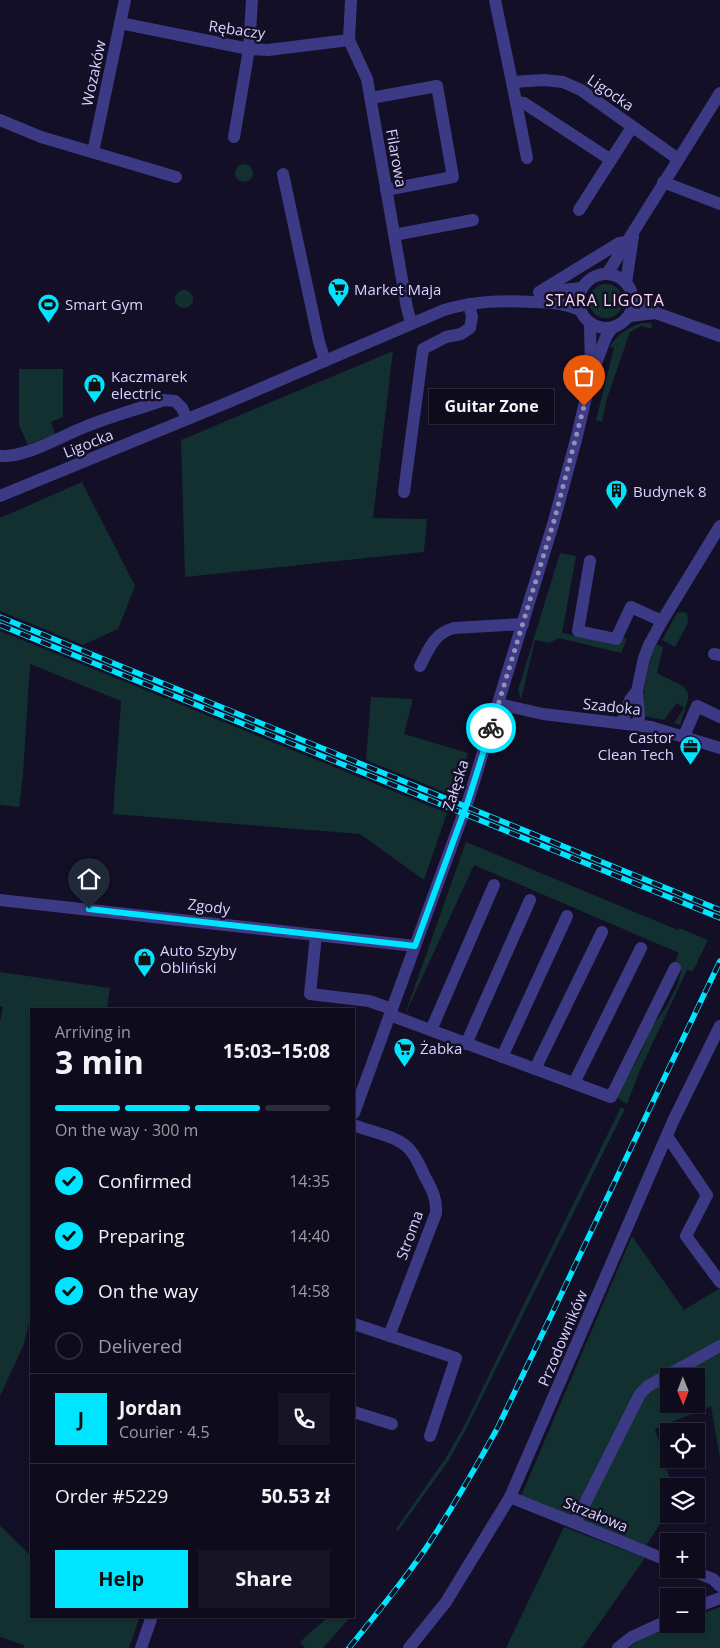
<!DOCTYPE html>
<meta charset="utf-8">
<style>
:root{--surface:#0e0b1c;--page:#171425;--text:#f1f3f6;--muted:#9b9ba3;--line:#2e2b3b;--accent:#00e5ff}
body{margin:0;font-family:"Open Sans",sans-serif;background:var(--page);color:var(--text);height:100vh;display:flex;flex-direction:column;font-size:19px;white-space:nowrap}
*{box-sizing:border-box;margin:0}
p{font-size:16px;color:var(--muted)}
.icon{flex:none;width:28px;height:28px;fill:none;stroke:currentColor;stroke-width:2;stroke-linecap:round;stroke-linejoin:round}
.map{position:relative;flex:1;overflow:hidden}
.drawer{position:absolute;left:30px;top:1008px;width:325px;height:610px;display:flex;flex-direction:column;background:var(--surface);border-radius:0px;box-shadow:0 1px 4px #0004,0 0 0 1px var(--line)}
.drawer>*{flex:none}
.needle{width:32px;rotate:179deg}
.controls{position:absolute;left:660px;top:1368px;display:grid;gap:10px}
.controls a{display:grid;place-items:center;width:45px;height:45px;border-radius:0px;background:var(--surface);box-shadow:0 1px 4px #0004,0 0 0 1px var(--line);font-size:25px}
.pin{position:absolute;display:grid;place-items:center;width:42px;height:42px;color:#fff;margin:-51px -21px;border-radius:50% 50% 50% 0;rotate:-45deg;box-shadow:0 0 5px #0007}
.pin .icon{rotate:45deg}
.courier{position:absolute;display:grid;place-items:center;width:50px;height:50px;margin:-25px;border:4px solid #00e5ff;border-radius:50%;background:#fff;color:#222;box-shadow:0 1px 6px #0007}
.bubble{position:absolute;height:35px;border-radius:0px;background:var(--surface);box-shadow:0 1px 4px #0004,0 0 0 1px var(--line);font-size:16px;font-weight:700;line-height:35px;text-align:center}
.summary em{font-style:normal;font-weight:700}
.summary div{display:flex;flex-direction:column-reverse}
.summary{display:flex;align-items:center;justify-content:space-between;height:85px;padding:0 25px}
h1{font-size:32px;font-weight:700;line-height:38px}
.bar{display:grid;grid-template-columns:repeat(4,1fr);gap:8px 5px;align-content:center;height:60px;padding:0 25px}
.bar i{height:6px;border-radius:4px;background:var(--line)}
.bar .on{background:var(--accent)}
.bar p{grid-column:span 4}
.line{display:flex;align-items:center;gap:12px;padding:0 25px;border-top:1px solid var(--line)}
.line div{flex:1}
.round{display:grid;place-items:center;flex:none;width:52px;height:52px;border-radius:0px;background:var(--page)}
ol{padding:0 25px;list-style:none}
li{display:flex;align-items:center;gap:15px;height:55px}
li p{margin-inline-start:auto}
li .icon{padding:5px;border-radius:50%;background:var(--accent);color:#111;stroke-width:4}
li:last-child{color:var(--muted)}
li i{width:28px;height:28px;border:2px solid var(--line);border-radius:50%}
.button{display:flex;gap:10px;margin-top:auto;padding:10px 25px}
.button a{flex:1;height:58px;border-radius:0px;background:var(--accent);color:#111;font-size:20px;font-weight:700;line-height:58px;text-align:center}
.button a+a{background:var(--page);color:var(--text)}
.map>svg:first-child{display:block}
</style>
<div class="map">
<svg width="720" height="1648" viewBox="0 0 720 1648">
<rect width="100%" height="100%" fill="#130f26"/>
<g fill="#12302f" fill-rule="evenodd">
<circle cx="244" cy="173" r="9"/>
<circle cx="606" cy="301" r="17"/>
<circle cx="184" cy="299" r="9"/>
<path d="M 641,323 L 651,323 L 652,329 L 641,326 L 630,332 L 606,401 L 602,422 L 596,420 L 614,348 L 610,347 C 615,335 630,327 641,323 Z"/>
<path d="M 393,351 L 373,518 L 427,519 L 424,552 L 185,577 L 181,440 Z"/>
<path d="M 19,369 L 63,369 L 63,417 L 51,422 L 55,434 L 28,445 L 19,425 Z"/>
<path d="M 82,482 L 135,586 L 118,629 L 83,645 L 0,611 L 0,518 Z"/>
<path d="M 560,553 L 576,556 L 562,633 L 618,645 L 622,637 L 627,639 L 621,653 L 559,638 L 549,643 L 535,640 L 521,700 L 518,690 Z"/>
<path d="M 682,612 L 687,613 L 688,623 L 675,647 L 662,640 L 677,613 Z"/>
<path d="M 0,631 L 447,813 L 424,880 L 360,834 L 113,814 L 121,701 L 30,664 L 23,775 L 19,807 L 0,805 Z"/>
<path d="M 656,644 L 663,647 L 657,673 L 683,686 L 688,693 L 688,699 L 680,725 L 674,723 L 684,708 L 677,703 L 664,720 L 643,716 C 643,691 646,667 656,644 Z"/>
<path d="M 371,697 L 413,699 L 404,734 L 468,753 L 454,796 L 366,760 Z"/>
<path d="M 466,842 L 678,930 L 679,928 L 708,940 L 693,971 L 687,970 L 640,1070 L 627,1104 L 616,1097 L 641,1053 L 650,1029 L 665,1009 L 677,986 L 681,972 L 681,968 L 675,962 L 679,953 L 474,865 L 404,1017 Z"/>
<path d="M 0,972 L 110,988 L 107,1009 L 31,1009 L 31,1315 L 24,1344 L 0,1396 L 0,1022 L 3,1007 L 0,1006 Z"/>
<path d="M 621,1107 L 625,1109 L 466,1429 L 449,1460 L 398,1531 L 396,1529 L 445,1459 L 462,1430 Z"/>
<path d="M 632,1236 L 684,1310 L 720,1288 L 720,1458 L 711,1406 L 655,1429 L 672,1486 L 669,1486 L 669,1510 L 645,1547 L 521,1496 ZM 669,1376 L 696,1376 L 696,1404 L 669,1404 Z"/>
<path d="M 0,1526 L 31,1556 L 31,1616 L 140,1616 L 129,1648 L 24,1648 L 24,1645 L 0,1637 Z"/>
<path d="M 564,1527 L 645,1558 L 582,1648 L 506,1648 Z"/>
<path d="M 720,1607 L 720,1648 L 629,1648 L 640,1639 L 678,1624 L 696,1624 L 696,1616 Z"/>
<path d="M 329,1616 L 351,1616 L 323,1648 L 305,1648 L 300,1642 Z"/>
</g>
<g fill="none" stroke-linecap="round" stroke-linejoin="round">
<g stroke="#3d3a85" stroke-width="12">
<path d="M 351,0 L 349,40 L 367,79 L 407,308 L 411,323"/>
<path d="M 495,0 L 512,82 L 544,80 L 563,82 L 581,90 L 678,159"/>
<path d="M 120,23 L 249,49 L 268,50 L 349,40"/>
<path d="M 512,82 L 527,158"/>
<path d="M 371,98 L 437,86 L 453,177 L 386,190"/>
<path d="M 516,102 L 524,103 L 611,160"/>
<path d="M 0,120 L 41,137 L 176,177"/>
<path d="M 234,137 L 249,49 L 252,0"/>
<path d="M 93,152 L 125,0"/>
<path d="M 283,174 L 319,342 L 325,361"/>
<path d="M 663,182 L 720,204"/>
<path d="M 579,210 L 632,127"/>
<path d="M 394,235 L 473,220"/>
<circle cx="606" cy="301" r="27"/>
<path d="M 607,274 L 720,93"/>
<path d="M 626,283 L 633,236"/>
<path d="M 539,292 L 619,243 L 627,242"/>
<path d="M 542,292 L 582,288"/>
<path d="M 656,313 L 720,336"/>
<path d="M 630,316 L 656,313 L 633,296"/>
<path d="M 590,324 L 591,371"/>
<path d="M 0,456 C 24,458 58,438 80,429 C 107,417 136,410 164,400 L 175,401 L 182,408 L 187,419"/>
<path d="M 404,492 L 423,349 L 446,337 L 461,334 L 470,328 L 472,317 L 469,304"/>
<path d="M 0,496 L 229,402 L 444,310 C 474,301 502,300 534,302 C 550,302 565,303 580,310"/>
<path d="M 590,561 L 578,631 L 616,639 L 631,607 L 662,621"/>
<path d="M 714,654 L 720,655"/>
<path d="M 420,666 C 429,649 434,633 454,628 L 523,624"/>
<path d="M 637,691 L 639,718 L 637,725"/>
<path d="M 498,704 L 543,714 L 651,727 L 720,748"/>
<path d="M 622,722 L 630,700 L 637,691 L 644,658 L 649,645 L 662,621 L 720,526"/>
<path d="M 684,736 L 697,706 L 720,717"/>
<path d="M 0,900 L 415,946"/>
<path d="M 316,935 L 310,994 L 369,1001 L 392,1009"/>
<path d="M 390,1015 L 611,1097 L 675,968"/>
<path d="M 431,1030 L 494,885"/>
<path d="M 466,1044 L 530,900"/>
<path d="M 502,1057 L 567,916"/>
<path d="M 535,1069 L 602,932"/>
<path d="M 574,1083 L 641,948"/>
<path d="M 354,1113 L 468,801 L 554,521 L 577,436 L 591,376 L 606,337 L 612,328"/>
<path d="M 354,1125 C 370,1132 399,1136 410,1150 C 417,1158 421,1168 425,1177 C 432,1189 437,1199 436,1213 L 389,1336"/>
<path d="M 667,1136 L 707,1195 L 686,1236 L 720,1282"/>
<path d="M 354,1324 L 456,1358 L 430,1436"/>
<path d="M 354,1412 L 392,1424"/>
<path d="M 510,1497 L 669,1561"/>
<path d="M 575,1523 L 640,1394 L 648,1386 L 720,1346"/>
<path d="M 687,1569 L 713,1579 L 720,1586"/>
<path d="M 696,1607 L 720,1598"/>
<path d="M 141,1648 L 152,1616"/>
<path d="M 409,1648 L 446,1602 L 510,1497 L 674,1119 L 720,1026"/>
<path d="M 618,1648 L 632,1637 L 669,1620"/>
</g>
<defs>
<g id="rail">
<path d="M 0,617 L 720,910"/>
<path d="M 0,625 L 720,918"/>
<path d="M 349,1648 C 376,1614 404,1581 428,1545 C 453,1507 476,1467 498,1427 L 720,961"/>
</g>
</defs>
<use href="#rail" stroke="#00e5ff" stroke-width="5.5"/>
<use href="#rail" stroke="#130f26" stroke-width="4" stroke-dasharray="11" stroke-linecap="butt"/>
</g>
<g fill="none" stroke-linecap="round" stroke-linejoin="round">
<path stroke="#948fb3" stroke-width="5" stroke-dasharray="0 9" d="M 491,728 L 554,521 L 584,406"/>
<path stroke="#00e5ff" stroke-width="6" d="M 89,909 L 415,946 L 468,801 L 491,728"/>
</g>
<defs>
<symbol id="supermarket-pin" viewBox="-11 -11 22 30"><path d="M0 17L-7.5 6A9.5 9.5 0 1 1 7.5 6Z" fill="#00e5ff" stroke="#130f26"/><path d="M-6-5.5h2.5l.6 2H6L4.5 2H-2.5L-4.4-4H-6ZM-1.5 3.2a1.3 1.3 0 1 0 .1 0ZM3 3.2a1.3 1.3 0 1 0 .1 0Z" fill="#111"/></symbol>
<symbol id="stadium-pin" viewBox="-11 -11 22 30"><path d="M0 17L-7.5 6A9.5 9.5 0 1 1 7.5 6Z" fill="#00e5ff" stroke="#130f26"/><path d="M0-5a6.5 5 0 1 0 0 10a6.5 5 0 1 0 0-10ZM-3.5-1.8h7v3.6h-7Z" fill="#111"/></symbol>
<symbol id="shop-pin" viewBox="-11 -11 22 30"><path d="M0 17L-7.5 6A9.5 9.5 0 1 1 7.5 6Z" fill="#00e5ff" stroke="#130f26"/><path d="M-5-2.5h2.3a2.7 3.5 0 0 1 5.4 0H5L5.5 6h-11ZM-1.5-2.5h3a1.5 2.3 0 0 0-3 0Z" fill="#111"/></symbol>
<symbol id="building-pin" viewBox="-11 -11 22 30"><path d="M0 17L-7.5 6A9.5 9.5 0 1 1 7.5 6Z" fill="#00e5ff" stroke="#130f26"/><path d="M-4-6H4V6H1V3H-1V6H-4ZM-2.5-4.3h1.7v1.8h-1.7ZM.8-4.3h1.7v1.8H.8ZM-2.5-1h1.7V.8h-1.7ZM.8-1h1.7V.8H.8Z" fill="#111"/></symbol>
<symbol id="office-pin" viewBox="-11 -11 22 30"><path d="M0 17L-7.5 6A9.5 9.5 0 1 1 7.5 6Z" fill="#00e5ff" stroke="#130f26"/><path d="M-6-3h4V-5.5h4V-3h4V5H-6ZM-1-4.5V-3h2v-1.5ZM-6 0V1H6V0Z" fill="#111"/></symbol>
</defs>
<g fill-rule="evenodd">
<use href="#supermarket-pin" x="326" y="276" width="25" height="34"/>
<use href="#stadium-pin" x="36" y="292" width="25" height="34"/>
<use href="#shop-pin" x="82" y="372" width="25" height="34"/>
<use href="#building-pin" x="604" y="478" width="25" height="34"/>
<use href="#office-pin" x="678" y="734" width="25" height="34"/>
<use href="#shop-pin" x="132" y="946" width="25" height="34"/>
<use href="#supermarket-pin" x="392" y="1036" width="25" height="34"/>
</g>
<g text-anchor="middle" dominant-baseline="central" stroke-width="5" stroke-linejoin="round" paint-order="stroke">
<g font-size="15" fill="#d9d4ff" stroke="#130f26">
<text transform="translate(237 29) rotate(8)">Rębaczy</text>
<text transform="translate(93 73) rotate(-78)">Wozaków</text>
<text transform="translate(611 92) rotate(34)">Ligocka</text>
<text transform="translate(397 158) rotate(80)">Filarowa</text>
<text transform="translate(88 443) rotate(-22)">Ligocka</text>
<text transform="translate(612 706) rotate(6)">Szadoka</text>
<text transform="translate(455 785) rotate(-72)">Załęska</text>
<text transform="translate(209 906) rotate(7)">Zgody</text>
<text transform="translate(409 1235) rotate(-70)">Stroma</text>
<text transform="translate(562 1338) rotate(-67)">Przodowników</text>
<text transform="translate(596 1514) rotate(22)">Strzałowa</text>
</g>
<g font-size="15" fill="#d9d4ff" stroke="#130f26" text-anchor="start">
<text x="354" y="289">Market Maja</text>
<text x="65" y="304">Smart Gym</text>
<text x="111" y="376">Kaczmarek<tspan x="111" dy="17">electric</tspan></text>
<text x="633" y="491">Budynek 8</text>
<text x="674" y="737" text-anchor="end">Castor<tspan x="674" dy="17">Clean Tech</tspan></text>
<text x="160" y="950">Auto Szyby<tspan x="160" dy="17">Obliński</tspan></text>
<text x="420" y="1048">Żabka</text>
</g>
<g font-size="16" letter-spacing="1" fill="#ffd6f0" stroke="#130f26">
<text x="605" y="300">STARA LIGOTA</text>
</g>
</g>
</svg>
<div class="controls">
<a><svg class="needle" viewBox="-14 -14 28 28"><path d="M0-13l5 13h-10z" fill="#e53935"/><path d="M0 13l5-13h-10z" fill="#9b9ba3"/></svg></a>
<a><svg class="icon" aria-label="locate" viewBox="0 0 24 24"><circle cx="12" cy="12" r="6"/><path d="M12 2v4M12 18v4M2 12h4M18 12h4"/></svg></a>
<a><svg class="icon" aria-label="layers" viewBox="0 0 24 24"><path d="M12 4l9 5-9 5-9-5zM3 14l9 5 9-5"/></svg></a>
<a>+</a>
<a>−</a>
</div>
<div class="pin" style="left:584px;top:406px;background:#ea580c"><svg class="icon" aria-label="bag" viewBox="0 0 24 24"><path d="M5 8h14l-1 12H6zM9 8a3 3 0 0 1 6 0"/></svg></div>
<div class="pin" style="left:89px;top:909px;background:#1f2937"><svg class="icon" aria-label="home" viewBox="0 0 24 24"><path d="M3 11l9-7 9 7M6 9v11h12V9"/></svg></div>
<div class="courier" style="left:491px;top:728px"><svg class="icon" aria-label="bike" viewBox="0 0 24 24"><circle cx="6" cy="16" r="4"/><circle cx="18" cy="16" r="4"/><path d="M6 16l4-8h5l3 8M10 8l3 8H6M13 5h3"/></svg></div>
<div class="bubble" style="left:429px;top:389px;width:125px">Guitar Zone</div>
<section class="drawer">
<div class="summary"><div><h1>3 min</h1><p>Arriving in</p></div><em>15:03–15:08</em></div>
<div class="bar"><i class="on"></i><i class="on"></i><i class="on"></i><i></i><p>On the way · 300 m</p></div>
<ol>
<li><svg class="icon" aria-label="check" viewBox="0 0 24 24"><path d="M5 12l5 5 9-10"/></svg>Confirmed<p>14:35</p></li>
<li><svg class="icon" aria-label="check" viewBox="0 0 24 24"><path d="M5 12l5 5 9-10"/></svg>Preparing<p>14:40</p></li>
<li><svg class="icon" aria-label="check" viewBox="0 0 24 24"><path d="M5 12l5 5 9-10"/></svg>On the way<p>14:58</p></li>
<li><i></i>Delivered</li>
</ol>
<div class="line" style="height:90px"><b class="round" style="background:var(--accent);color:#111">J</b><div><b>Jordan</b><p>Courier · 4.5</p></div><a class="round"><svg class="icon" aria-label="phone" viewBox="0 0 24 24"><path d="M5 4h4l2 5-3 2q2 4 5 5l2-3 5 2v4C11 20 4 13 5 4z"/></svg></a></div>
<div class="line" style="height:65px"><div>Order #5229</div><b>50.53 zł</b></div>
<div class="button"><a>Help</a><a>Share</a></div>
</section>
</div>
